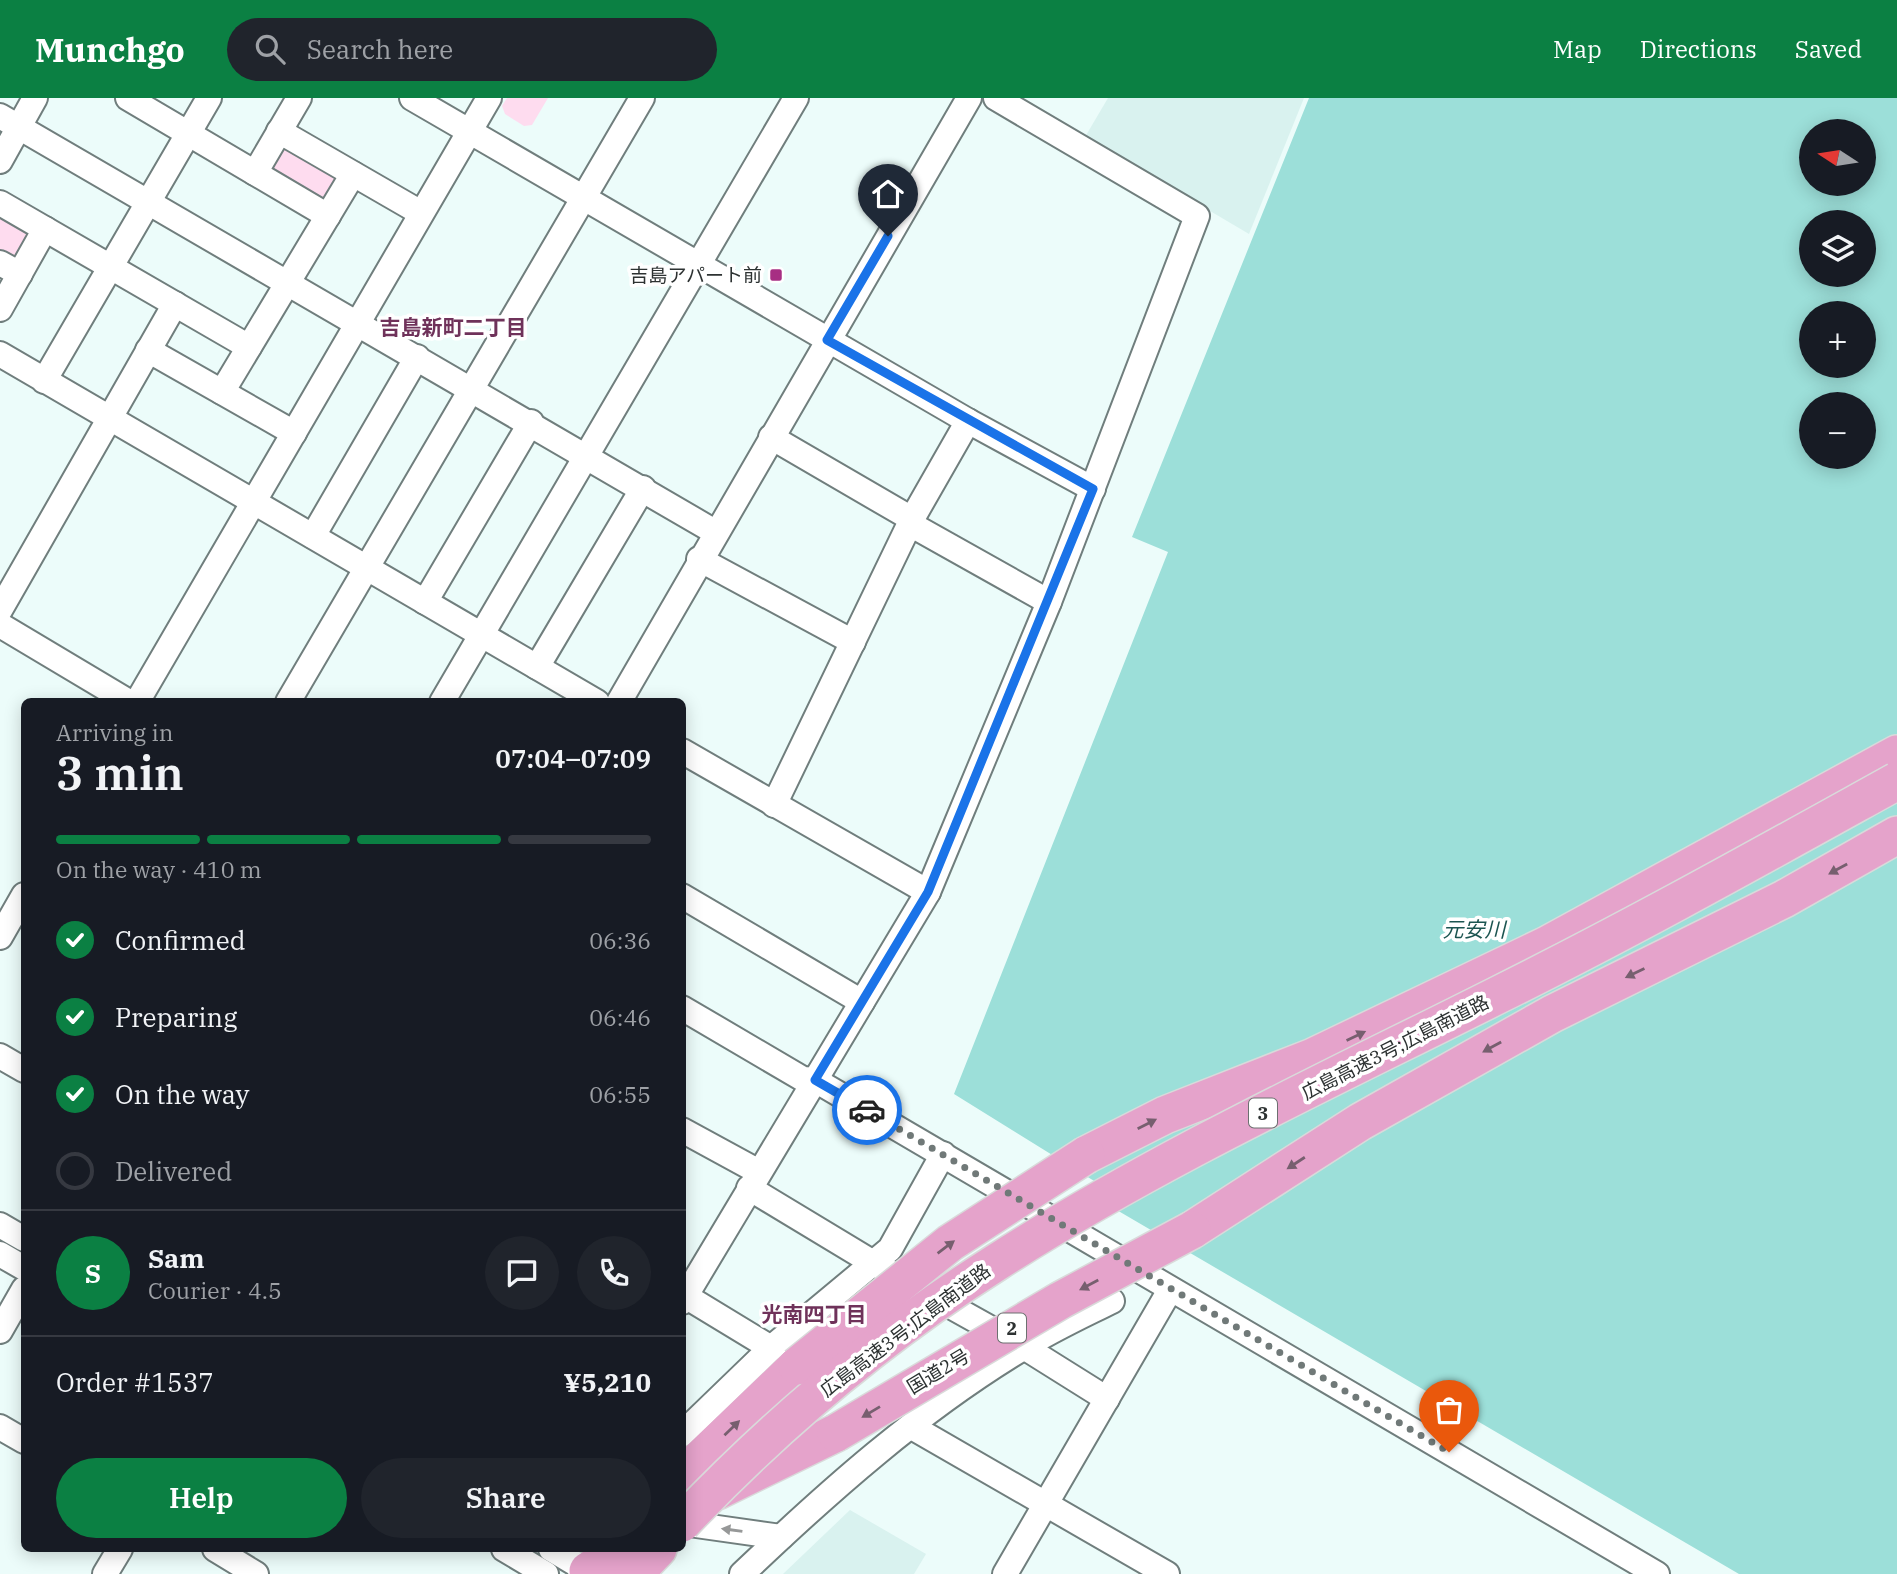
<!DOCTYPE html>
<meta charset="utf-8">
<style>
:root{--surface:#171b24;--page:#20242c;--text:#f1f3f6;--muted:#9ea1a6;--line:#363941;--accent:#0b8043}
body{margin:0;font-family:"IBM Plex Serif","Noto Sans JP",serif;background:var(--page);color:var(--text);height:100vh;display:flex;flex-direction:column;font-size:26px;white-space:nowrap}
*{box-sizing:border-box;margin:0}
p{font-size:23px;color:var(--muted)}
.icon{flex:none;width:38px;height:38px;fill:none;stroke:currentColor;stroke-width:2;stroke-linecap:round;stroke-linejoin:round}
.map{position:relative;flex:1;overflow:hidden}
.sheet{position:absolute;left:21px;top:600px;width:665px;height:854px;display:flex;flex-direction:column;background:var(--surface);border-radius:10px;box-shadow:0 4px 18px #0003}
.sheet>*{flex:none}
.needle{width:46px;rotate:282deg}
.fabs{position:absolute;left:1799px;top:21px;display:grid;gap:14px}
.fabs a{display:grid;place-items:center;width:77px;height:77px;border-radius:50%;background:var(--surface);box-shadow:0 4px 18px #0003;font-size:35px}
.pin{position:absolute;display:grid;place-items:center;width:60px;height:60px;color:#fff;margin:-72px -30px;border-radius:50% 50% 50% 0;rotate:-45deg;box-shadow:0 0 7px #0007}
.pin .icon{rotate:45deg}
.courier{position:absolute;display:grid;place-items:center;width:70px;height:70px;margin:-35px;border:5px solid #1a73e8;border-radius:50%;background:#fff;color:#222;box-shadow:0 2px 9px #0007}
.head em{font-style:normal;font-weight:600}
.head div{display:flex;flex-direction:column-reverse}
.head{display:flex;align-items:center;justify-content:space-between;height:119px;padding:0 35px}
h1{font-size:46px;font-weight:600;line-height:52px}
.bar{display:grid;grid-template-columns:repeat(4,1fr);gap:10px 7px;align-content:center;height:84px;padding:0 35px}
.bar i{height:9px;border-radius:5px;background:var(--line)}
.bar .selected{background:var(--accent)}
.bar p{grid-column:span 4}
.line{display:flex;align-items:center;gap:18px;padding:0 35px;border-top:2px solid var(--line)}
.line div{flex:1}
.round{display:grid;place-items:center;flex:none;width:74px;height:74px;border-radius:37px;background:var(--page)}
ol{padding:0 35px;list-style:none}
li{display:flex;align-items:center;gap:21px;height:77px}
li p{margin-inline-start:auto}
li .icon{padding:7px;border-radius:50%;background:var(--accent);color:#fff;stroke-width:4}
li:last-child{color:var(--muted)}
li i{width:38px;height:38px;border:4px solid var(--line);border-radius:50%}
.button{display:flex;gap:14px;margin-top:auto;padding:14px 35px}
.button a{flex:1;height:80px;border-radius:42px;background:var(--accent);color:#fff;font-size:28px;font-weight:600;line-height:80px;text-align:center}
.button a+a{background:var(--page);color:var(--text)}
header{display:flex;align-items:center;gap:42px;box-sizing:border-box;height:98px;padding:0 35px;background:var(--accent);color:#fff}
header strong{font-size:33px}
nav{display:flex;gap:38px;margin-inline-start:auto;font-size:24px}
.search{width:490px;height:63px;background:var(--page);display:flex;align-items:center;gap:18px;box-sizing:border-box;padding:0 24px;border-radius:38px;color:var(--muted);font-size:26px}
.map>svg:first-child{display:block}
</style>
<header>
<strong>Munchgo</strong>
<div class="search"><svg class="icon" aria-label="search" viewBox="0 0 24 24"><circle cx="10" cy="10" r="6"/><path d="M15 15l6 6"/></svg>Search here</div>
<nav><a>Map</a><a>Directions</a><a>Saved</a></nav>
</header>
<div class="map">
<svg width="1897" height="1476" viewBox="0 0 1897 1476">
<rect width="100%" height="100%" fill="#ecfcfa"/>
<g fill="#d9f2ef">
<path d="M 1108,0 L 1304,0 L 1249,136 L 1085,39 Z"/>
<path d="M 850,1412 L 926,1456 L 914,1476 L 783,1476 Z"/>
</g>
<g fill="#fedcef">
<path d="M 507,0 L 548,0 L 532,27 L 524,28 L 505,16 L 502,8 Z"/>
<path d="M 280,46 L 335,70 L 338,82 L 327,104 L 267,79 Z"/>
<path d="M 0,111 L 31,129 L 23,161 L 0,158 Z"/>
</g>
<path fill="#9cdfd9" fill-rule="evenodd" d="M 1309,0 L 1897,0 L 1897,1476 L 1739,1476 L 1115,1111 L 1120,1099 L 954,996 L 1168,454 L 1132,439 ZM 1811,33 L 1864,33 L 1864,86 L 1811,86 ZM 1811,124 L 1864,124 L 1864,177 L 1811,177 ZM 1811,215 L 1864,215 L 1864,268 L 1811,268 ZM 1811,306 L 1864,306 L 1864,359 L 1811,359 Z"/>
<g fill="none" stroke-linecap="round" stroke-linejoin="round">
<defs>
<g id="minor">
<path d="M 128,0 L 328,118"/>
<path d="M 412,0 L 968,323 L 1093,391"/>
<path d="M 0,18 L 715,434"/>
<path d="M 279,33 L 421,115"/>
<path d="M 0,63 L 35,0"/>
<path d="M 255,75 L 299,0"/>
<path d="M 0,105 L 249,249"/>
<path d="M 0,165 L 20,176"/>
<path d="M 0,211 L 45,131"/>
<path d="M 148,252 L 294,335"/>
<path d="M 0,256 L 597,604"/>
<path d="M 44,283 L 209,0"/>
<path d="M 222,294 L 353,76"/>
<path d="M 771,339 L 912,421"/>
<path d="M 910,426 L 1049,504"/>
<path d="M 313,438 L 417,259"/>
<path d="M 699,461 L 853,544"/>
<path d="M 425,504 L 531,324"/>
<path d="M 0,512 L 175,206"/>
<path d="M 0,527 L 129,604"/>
<path d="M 537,569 L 643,390"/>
<path d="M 137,604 L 489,0"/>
<path d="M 288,604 L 642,0"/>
<path d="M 442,604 L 796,0"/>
<path d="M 619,604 L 969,0"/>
<path d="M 682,653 L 928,794"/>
<path d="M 774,707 L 912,421 L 968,323"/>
<path d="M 682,798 L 862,904"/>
<path d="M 0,839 L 24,797"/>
<path d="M 682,910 L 803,981 L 815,982 L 1657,1476"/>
<path d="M 0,958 L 24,972"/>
<path d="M 682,1032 L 759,1074"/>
<path d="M 749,1090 L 875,1166 L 1024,1249 L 1107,1301"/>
<path d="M 0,1127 L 24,1141"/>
<path d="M 0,1156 L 24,1170"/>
<path d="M 682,1196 L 771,1250"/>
<path d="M 682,1204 L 928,794 L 1049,504 L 1197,118 L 996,0"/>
<path d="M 0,1233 L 24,1191"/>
<path d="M 0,1329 L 24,1343"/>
<path d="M 912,1329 L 1167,1476"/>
<path d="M 682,1336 L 771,1250 L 890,1151 L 943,1056"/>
<path d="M 682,1425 L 781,1439"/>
<path d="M 215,1451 L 256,1476"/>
<path d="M 504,1451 L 546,1476"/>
<path d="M 551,1451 L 593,1476"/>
<path d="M 105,1476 L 120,1451"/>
<path d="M 742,1476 C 829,1393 920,1312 1023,1250 C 1051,1232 1082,1218 1112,1203"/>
<path d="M 1005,1476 L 1170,1192"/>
</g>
<g id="highway">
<path d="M 1086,1057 L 1165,1017 L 1313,959 L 1547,847 L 1897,656"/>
<path d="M 1192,1132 L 1360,1024 L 1552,916 L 1784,801 L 1897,737"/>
<path d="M 682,1378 L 797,1268"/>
<path d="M 717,1393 L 836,1335"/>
<path d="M 588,1473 L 621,1451"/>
<path d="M 634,1476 L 658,1451"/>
</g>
</defs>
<use href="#minor" stroke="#707e7d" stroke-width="28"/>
<use href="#highway" stroke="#d9dada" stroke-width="40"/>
<use href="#minor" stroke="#fff" stroke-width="24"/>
<use href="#highway" stroke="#e5a3cb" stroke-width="37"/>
<defs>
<g id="highway-bridge">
<path d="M 797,1268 L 950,1145 L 1086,1057"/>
<path d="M 836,1335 L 1061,1202 L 1192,1132"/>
<path d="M 682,1425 C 776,1326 882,1237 997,1164 C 1156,1062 1329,982 1498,897 C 1633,830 1765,756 1897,683"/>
</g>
</defs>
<use href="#highway-bridge" stroke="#d9dada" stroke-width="40" stroke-linecap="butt"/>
<use href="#highway-bridge" stroke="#e5a3cb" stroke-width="37"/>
</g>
<defs><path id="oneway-solid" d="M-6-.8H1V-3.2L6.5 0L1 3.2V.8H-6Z" transform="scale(1.75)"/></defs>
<g fill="#775f6f">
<use href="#oneway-solid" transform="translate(1838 771) rotate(151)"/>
<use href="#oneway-solid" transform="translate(1635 875) rotate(154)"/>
<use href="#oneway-solid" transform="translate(1356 938) rotate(-26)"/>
<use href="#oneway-solid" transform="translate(1492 949) rotate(151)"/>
<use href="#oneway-solid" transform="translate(1147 1026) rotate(-27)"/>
<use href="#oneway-solid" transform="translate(1296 1065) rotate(147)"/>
<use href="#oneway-solid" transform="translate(946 1149) rotate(-37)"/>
<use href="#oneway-solid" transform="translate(1089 1187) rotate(152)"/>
<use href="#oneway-solid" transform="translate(871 1314) rotate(149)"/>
<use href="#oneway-solid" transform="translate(732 1330) rotate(-44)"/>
</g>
<use fill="#969898" href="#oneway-solid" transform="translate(732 1432) rotate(-172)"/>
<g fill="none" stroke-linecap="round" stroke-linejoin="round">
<path stroke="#707978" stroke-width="7" stroke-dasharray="0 12.6" d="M 867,1012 L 1449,1354"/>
<path stroke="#1a73e8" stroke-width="9" d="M 867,1012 L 815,982 L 928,794 L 1093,391 L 827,242 L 888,138"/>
</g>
<rect fill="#a72e83" stroke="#fff" stroke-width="2.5" x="769" y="170" width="14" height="14" rx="3.5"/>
<g text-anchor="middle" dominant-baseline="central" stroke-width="7" stroke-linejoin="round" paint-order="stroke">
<g fill="#fff" stroke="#6c7070" stroke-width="2">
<rect x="1249" y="1000.5" width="28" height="29" rx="5"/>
<rect x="998" y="1215.5" width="28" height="29" rx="5"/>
</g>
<g font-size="18" font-weight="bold" fill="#2d3232">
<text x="1263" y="1015">3</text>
<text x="1012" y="1230">2</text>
</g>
<g font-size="19" fill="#2d3232" stroke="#fff" text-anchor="end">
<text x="762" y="177">吉島アパート前</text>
</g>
<g font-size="19" fill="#2d3232" stroke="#fff">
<text transform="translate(1395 949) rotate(-27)">広島高速3号;広島南道路</text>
<text transform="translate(905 1232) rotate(-37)">広島高速3号;広島南道路</text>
<text transform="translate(938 1273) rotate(-31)">国道2号</text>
</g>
<g font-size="21" font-weight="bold" fill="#6f325a" stroke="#fff">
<text x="453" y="229">吉島新町二丁目</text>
<text x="814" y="1216">光南四丁目</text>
</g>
<g font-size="21" font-style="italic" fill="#1c5551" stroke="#fff">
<text x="1474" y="831">元安川</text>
</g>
</g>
</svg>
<div class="fabs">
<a><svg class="needle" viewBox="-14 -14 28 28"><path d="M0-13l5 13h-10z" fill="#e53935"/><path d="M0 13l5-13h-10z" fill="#9ea1a6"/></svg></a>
<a><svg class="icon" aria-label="layers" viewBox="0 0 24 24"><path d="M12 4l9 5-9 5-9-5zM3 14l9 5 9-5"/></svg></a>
<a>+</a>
<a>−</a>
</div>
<div class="pin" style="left:1449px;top:1354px;background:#ea580c"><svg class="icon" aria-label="bag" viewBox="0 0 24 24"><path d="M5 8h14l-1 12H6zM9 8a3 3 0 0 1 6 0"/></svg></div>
<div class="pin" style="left:888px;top:138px;background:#1f2937"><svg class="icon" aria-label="home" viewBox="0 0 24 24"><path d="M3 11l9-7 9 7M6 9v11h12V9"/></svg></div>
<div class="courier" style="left:867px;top:1012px"><svg class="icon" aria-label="car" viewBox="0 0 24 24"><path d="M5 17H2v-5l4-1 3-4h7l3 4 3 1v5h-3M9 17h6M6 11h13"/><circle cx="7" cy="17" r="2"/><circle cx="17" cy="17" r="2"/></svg></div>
<section class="sheet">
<div class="head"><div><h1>3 min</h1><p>Arriving in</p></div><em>07:04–07:09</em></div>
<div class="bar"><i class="selected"></i><i class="selected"></i><i class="selected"></i><i></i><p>On the way · 410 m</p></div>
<ol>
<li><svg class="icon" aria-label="check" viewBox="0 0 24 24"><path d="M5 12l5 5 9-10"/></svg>Confirmed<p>06:36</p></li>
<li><svg class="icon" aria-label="check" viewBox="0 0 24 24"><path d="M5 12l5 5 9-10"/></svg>Preparing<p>06:46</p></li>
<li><svg class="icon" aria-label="check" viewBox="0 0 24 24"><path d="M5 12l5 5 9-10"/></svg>On the way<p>06:55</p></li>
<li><i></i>Delivered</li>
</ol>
<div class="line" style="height:126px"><b class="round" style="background:var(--accent);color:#fff">S</b><div><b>Sam</b><p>Courier · 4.5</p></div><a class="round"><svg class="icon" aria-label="chat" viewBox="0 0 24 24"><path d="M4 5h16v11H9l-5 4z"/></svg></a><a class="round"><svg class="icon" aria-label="phone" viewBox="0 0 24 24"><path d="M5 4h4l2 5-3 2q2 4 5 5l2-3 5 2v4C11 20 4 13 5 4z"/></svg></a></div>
<div class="line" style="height:91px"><div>Order #1537</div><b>¥5,210</b></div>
<div class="button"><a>Help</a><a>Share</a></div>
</section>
</div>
